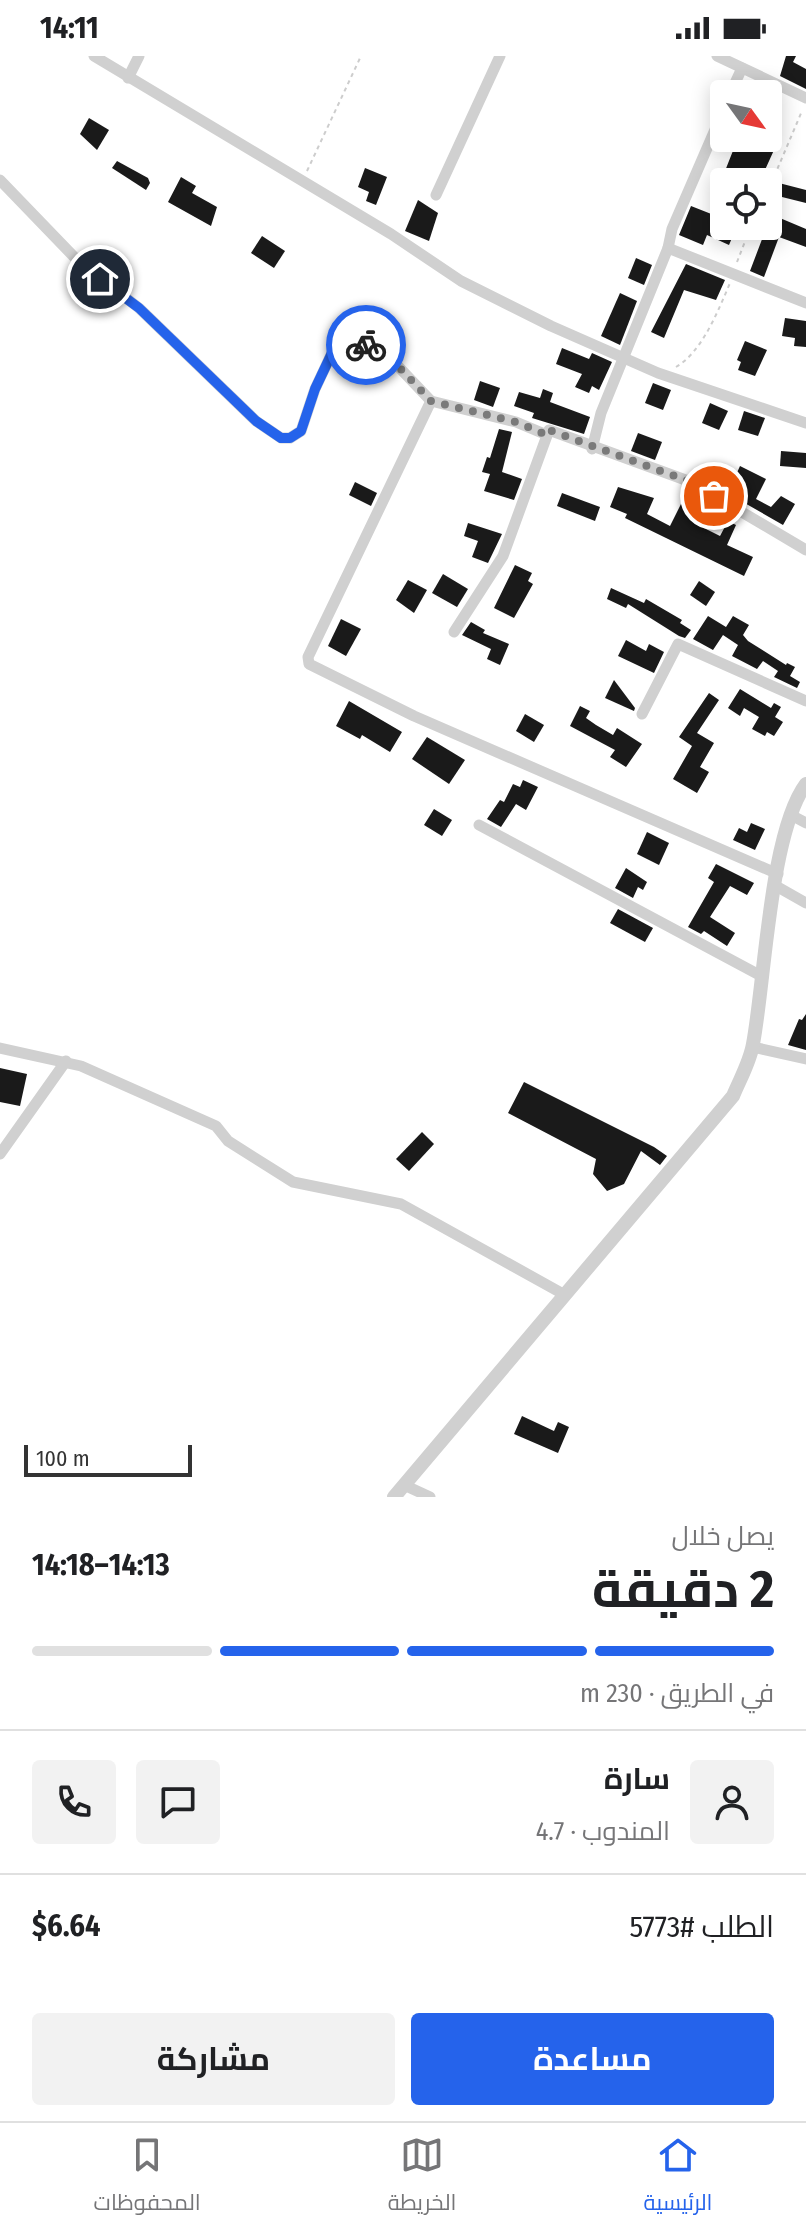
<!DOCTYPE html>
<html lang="ar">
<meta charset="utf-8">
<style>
:root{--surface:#fff;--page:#f2f2f2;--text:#202124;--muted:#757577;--line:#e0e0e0;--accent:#2563eb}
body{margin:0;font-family:"Fira Sans Condensed",Cairo,sans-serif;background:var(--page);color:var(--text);direction:rtl;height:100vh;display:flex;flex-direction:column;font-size:30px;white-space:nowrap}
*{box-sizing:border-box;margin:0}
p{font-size:26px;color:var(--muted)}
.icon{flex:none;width:44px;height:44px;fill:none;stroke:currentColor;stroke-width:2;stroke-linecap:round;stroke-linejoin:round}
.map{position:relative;height:1441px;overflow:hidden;direction:ltr}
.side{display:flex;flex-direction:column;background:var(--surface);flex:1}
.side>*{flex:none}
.needle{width:52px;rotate:123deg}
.tools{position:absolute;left:710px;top:24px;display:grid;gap:16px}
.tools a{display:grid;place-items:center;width:72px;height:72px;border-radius:8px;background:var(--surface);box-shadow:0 4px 20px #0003;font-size:40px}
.scale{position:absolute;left:24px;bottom:20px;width:168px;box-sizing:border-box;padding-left:8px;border:4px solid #333;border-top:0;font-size:22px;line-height:28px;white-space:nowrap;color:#333;-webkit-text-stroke:6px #fff;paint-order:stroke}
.pin{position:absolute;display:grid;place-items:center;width:68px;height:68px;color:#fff;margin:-34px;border:4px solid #fff;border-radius:50%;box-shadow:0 2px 8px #0007}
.courier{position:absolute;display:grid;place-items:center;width:80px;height:80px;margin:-40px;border:6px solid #2563eb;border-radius:50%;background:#fff;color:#222;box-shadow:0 2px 10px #0007}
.overview em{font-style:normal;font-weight:700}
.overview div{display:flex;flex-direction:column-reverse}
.overview{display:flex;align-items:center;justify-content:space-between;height:136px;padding:0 32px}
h1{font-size:52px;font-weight:700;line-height:60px}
.bar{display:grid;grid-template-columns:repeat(4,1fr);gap:12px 8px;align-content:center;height:96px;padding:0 32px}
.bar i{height:10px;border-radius:6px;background:var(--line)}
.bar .current{background:var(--accent)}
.bar p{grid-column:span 4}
.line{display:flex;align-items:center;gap:20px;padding:0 32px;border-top:2px solid var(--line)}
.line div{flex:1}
.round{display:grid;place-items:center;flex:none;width:84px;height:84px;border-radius:8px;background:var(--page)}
.button{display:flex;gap:16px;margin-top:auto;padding:16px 32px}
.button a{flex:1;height:92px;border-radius:8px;background:var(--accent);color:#fff;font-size:32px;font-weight:700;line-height:92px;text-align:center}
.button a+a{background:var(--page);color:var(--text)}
.status{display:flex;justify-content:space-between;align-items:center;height:56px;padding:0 40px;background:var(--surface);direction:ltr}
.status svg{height:22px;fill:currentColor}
.dock{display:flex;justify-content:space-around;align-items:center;height:112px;border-top:2px solid var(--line);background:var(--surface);font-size:22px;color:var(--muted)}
.dock a{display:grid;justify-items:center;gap:4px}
.dock .current{color:var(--accent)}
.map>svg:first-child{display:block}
</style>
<div class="status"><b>14:11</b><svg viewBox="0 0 49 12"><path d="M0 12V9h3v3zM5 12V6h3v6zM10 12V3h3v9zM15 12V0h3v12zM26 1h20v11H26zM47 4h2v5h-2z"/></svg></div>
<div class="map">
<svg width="806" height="1441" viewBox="0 0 806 1441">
<rect width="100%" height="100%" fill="#fff"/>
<g fill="#1a1a1a">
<path d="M 786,0 L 796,0 L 793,6 L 806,13 L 806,33 L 780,20 Z"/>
<path d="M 89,62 L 109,74 L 97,94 L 80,78 Z"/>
<path d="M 768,78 L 779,83 L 760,125 L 738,116 L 736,120 L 725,115 L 738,82 L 755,86 L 757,82 L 768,82 Z"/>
<path d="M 117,105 L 148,122 L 150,127 L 146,134 L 112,112 Z"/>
<path d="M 365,112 L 387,121 L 376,149 L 366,145 L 369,136 L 358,131 Z"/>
<path d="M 181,121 L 196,130 L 192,137 L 217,151 L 211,170 L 168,146 Z"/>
<path d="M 775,126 L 806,134 L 806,147 L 770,138 Z"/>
<path d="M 418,144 L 438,157 L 429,185 L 405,175 Z"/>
<path d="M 691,150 L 724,163 L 724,170 L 737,170 L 729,189 L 707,179 L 703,189 L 679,179 Z"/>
<path d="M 768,157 L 806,173 L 806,191 L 779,181 L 764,221 L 750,215 L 764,178 L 760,177 L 763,170 L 768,170 Z"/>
<path d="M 262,180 L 285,195 L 274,212 L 251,197 Z"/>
<path d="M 636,202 L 652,209 L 644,229 L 628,222 Z"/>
<path d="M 686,208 L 725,224 L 716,244 L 684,234 L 664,282 L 651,276 Z"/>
<path d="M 620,237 L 637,245 L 620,289 L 601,280 Z"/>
<path d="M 785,262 L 806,265 L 806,291 L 794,290 L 795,282 L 782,280 Z"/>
<path d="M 745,285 L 767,294 L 755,320 L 738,314 L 741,306 L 737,304 Z"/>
<path d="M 562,292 L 589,303 L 592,297 L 612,306 L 599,334 L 592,330 L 589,337 L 575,331 L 582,318 L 556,308 Z"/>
<path d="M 480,325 L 500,332 L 493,351 L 474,344 Z"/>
<path d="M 653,327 L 671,334 L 663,354 L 645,347 Z"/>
<path d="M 543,333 L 553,337 L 550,346 L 590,361 L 584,378 L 532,362 L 534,357 L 514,350 L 519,336 L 540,342 Z"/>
<path d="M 710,347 L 728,355 L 719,374 L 702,367 Z"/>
<path d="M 744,355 L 765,362 L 758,380 L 738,374 Z"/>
<path d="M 499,373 L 512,376 L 502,416 L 522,423 L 514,444 L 484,435 L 490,418 L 482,416 L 487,401 L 490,402 Z"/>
<path d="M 638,377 L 662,386 L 655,404 L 631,395 Z"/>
<path d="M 781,395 L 806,397 L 806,412 L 780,410 Z"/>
<path d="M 740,410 L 766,423 L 756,443 L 771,451 L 781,440 L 795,448 L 783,469 L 696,419 L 700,411 L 721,422 L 726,415 L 735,421 Z"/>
<path d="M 355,426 L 377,437 L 371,450 L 349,439 Z"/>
<path d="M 618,431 L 654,442 L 647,458 L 670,470 L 688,434 L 702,442 L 698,451 L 711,457 L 704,472 L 720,480 L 728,465 L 736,469 L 727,489 L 753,501 L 744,520 L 625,462 L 627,458 L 610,451 Z"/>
<path d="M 562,437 L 600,451 L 595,465 L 557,450 Z"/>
<path d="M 468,467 L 502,478 L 488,507 L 472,501 L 478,485 L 464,480 Z"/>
<path d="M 515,509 L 532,517 L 528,525 L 533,528 L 514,562 L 494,552 Z"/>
<path d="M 443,518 L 468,533 L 457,551 L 432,537 Z"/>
<path d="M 408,524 L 427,534 L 414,557 L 396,544 Z"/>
<path d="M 699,525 L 715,536 L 706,550 L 690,539 Z"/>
<path d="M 611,532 L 644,547 L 646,543 L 682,564 L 680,567 L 691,574 L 685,582 L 679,580 L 628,548 L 626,552 L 607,543 Z"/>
<path d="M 708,560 L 726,571 L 733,560 L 749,569 L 743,579 L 748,585 L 786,609 L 787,607 L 795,611 L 790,620 L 800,626 L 797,632 L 774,621 L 778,615 L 763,605 L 757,613 L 732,600 L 738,589 L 723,579 L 713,594 L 693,583 Z"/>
<path d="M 341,563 L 361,573 L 346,600 L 328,590 Z"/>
<path d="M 471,566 L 485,574 L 483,577 L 509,588 L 500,609 L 487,603 L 491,593 L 462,579 Z"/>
<path d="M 626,584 L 646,595 L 649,588 L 664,596 L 654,617 L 618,600 Z"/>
<path d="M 614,624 L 635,652 L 634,655 L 605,642 Z"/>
<path d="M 740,633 L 771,652 L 774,647 L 781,651 L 775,661 L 783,666 L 774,680 L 767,676 L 765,680 L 752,673 L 759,661 L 744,652 L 740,660 L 728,652 Z"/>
<path d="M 709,637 L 719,644 L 697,677 L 714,687 L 700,711 L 709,716 L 697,737 L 673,723 L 692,690 L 679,681 Z"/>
<path d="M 349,645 L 402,676 L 390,696 L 362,679 L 360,683 L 336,670 Z"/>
<path d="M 580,650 L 590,655 L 586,662 L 596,669 L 613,679 L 617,672 L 642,688 L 626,711 L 610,701 L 615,694 L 570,670 Z"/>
<path d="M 525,658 L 544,669 L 534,686 L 516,675 Z"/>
<path d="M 427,681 L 465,704 L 449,728 L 412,703 Z"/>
<path d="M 523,724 L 538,731 L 526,754 L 516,748 L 501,771 L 487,763 L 500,744 L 504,746 L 513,728 L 520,731 Z"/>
<path d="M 434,753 L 452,764 L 442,780 L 424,769 Z"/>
<path d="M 751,767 L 765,773 L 755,794 L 733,784 L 739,772 L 747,776 Z"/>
<path d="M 647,776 L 669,787 L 659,809 L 637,798 Z"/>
<path d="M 716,808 L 754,827 L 747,839 L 730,830 L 710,861 L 735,877 L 727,890 L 704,875 L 701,878 L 688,871 L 714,826 L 708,822 Z"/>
<path d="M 626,812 L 647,826 L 643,834 L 638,831 L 633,842 L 615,832 Z"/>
<path d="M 618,853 L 653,872 L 645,886 L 610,867 Z"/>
<path d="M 806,958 L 806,994 L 788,989 L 799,963 L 802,964 Z"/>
<path d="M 0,1012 L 27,1018 L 20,1050 L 0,1046 Z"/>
<path d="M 524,1026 L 654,1091 L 667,1100 L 660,1109 L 641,1095 L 624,1128 L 607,1135 L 593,1118 L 596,1103 L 508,1057 Z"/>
<path d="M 422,1076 L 434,1088 L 409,1115 L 396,1103 Z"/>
<path d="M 522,1360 L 554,1375 L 558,1366 L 569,1371 L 558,1397 L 514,1378 Z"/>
</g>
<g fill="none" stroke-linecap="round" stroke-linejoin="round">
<g stroke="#cdcdcd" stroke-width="2" stroke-dasharray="4 4" stroke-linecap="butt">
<path d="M 307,115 L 361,0"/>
<path d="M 768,135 L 802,55"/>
<path d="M 737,206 L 751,170"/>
<path d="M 676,311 C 702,296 718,255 730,227"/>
</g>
<g stroke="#d0d0d0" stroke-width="11">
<path d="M 94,0 L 391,178 L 461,225 L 551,270 L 658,317 L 806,367"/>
<path d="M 717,0 L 806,42"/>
<path d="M 128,22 L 139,0"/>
<path d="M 730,38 L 742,12"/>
<path d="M 0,124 L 79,206 L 139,252 L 256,365 L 281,382 L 290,382 L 301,375 L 315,333 L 340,280 L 352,280 L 395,307 L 431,345 L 516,366 L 547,379"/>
<path d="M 436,139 L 500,0"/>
<path d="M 668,192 L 672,173 L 724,53"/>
<path d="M 431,345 L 308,601 L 309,608 L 414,660 L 778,818"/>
<path d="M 592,393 L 601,357 L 668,192 L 806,247"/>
<path d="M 454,576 L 503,500 L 549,374 L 691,426 L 806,494"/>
<path d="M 642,658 L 678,588 L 806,645"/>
<path d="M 791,759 L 806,767"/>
<path d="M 479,769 L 763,921"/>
<path d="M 776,830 L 806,847"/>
<path d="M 753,991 L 806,1003"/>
<path d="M 0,992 L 81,1010 L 216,1070 L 228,1085 L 293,1126 L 401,1148 L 565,1239"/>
<path d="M 0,1098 L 66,1005"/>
<path d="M 404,1429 L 430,1441"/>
</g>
<path stroke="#d0d0d0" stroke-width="14" d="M 394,1441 L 733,1040 C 740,1023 750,1006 753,988 C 765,924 770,776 806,728"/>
</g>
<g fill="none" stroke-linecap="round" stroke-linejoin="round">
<path stroke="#7a7a7a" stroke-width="8" stroke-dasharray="0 14.4" d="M 366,289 L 395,307 L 431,345 L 516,366 L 547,379 L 549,374 L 691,426 L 714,440"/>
<path stroke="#2563eb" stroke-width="10" d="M 100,223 L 139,252 L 256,365 L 281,382 L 290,382 L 301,375 L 315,333 L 340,280 L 352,280 L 366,289"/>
</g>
</svg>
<div class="tools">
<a><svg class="needle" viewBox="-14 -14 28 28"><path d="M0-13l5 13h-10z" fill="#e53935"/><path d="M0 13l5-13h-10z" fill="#757577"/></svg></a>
<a><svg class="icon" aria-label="locate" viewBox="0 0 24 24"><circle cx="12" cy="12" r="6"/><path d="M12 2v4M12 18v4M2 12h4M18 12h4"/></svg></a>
</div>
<div class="scale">100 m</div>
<div class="pin" style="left:714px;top:440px;background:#ea580c"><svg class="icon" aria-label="bag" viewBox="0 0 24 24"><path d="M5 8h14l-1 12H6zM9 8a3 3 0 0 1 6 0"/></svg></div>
<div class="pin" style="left:100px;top:223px;background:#1f2937"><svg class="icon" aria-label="home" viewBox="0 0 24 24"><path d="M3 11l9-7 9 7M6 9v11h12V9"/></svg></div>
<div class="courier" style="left:366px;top:289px"><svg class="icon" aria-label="bike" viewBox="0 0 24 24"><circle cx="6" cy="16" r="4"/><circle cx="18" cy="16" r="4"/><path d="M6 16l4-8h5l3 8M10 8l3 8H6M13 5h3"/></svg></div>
</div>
<section class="side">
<div class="overview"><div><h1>2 دقيقة</h1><p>يصل خلال</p></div><em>14:13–14:18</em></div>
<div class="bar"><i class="current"></i><i class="current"></i><i class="current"></i><i></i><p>في الطريق · 230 m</p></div>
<div class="line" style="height:144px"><a class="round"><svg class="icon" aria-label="person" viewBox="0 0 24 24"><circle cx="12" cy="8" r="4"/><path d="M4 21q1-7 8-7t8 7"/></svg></a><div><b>سارة</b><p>المندوب · 4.7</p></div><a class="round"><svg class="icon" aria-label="chat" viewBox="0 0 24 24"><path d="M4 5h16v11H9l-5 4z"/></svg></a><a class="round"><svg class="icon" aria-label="phone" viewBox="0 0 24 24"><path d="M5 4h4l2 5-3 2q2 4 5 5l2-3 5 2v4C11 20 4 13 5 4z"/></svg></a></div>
<div class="line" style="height:104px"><div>الطلب #5773</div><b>$6.64</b></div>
<div class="button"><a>مساعدة</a><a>مشاركة</a></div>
</section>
<nav class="dock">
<a class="current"><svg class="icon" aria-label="home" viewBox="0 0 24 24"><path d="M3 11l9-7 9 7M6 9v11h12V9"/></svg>الرئيسية</a>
<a><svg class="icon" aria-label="map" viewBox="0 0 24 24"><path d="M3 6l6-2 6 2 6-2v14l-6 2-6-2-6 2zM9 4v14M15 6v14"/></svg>الخريطة</a>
<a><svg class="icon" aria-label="saved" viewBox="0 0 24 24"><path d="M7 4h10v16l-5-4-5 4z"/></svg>المحفوظات</a>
</nav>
